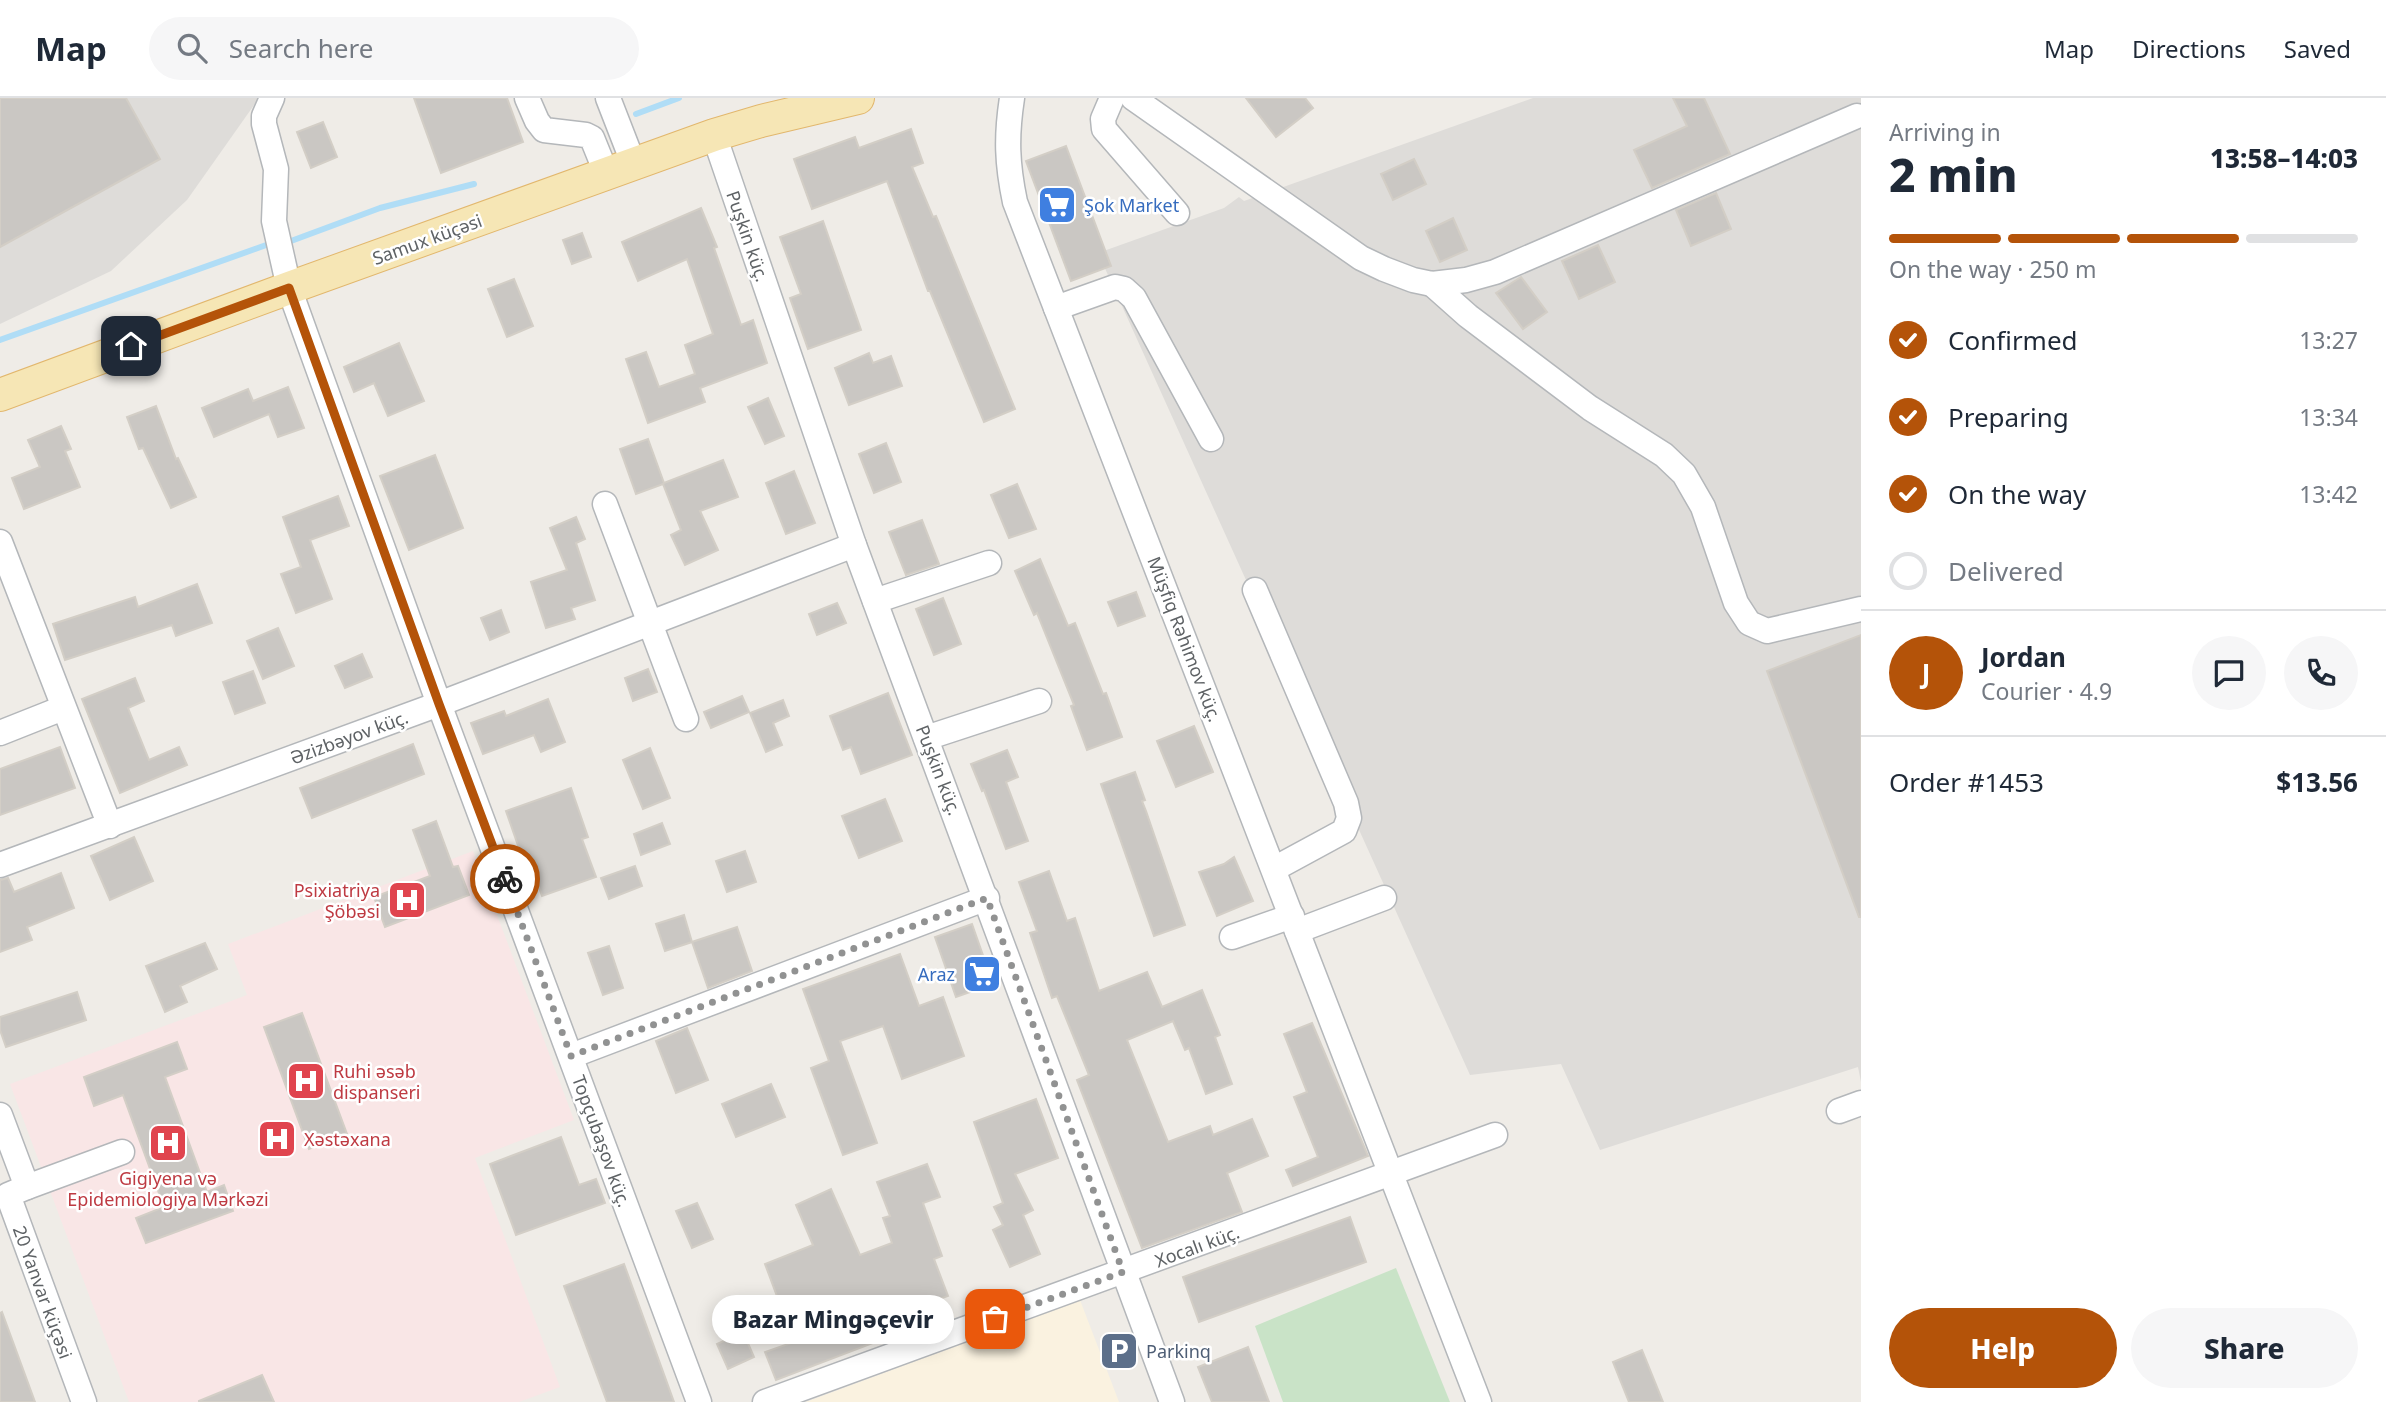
<!DOCTYPE html>
<meta charset="utf-8">
<style>
:root{--surface:#fff;--page:#f6f6f7;--text:#1f2937;--muted:#747a83;--line:#e0e1e3;--accent:#b45309}
body{margin:0;font-family:"Noto Sans",sans-serif;background:var(--page);color:var(--text);height:100vh;display:flex;flex-direction:column;font-size:26px;white-space:nowrap}
*{box-sizing:border-box;margin:0}
p{font-size:23px;color:var(--muted)}
.icon{flex:none;width:38px;height:38px;fill:none;stroke:currentColor;stroke-width:2;stroke-linecap:round;stroke-linejoin:round}
.map{position:relative;flex:1;overflow:hidden}
.side{display:flex;flex-direction:column;background:var(--surface);width:525px}
.side>*{flex:none}
.pin{position:absolute;display:grid;place-items:center;width:60px;height:60px;color:#fff;margin:-30px;border-radius:14px;box-shadow:0 4px 10px #0006}
.courier{position:absolute;display:grid;place-items:center;width:70px;height:70px;margin:-35px;border:5px solid #b45309;border-radius:50%;background:#fff;color:#222;box-shadow:0 2px 9px #0007}
.bubble{position:absolute;height:49px;border-radius:24px;background:var(--surface);box-shadow:0 4px 18px #0003;font-size:23px;font-weight:800;line-height:49px;text-align:center}
.summary em{font-style:normal;font-weight:800}
.summary div{display:flex;flex-direction:column-reverse}
.summary{display:flex;align-items:center;justify-content:space-between;height:119px;padding:0 28px}
h1{font-size:46px;font-weight:800;line-height:52px}
.bar{display:grid;grid-template-columns:repeat(4,1fr);gap:10px 7px;align-content:center;height:84px;padding:0 28px}
.bar i{height:9px;border-radius:5px;background:var(--line)}
.bar .active{background:var(--accent)}
.bar p{grid-column:span 4}
.line{display:flex;align-items:center;gap:18px;padding:0 28px;border-top:2px solid var(--line)}
.line div{flex:1}
.round{display:grid;place-items:center;flex:none;width:74px;height:74px;border-radius:37px;background:var(--page)}
ol{padding:0 28px;list-style:none}
li{display:flex;align-items:center;gap:21px;height:77px}
li p{margin-inline-start:auto}
li .icon{padding:7px;border-radius:50%;background:var(--accent);color:#fff;stroke-width:4}
li:last-child{color:var(--muted)}
li i{width:38px;height:38px;border:4px solid var(--line);border-radius:50%}
.cta{display:flex;gap:14px;margin-top:auto;padding:14px 28px}
.cta a{flex:1;height:80px;border-radius:42px;background:var(--accent);color:#fff;font-size:28px;font-weight:800;line-height:80px;text-align:center}
.cta a+a{background:var(--page);color:var(--text)}
header{display:flex;align-items:center;gap:42px;box-sizing:border-box;height:98px;padding:0 35px;background:var(--surface);border-bottom:2px solid var(--line)}
header strong{font-size:33px}
nav{display:flex;gap:38px;margin-inline-start:auto;font-size:24px}
.search{width:490px;height:63px;background:var(--page);display:flex;align-items:center;gap:18px;box-sizing:border-box;padding:0 24px;border-radius:38px;color:var(--muted);font-size:26px}
main{display:flex;flex:1;min-height:0}
.map>svg:first-child{display:block}
</style>
<header>
<strong>Map</strong>
<div class="search"><svg class="icon" aria-label="search" viewBox="0 0 24 24"><circle cx="10" cy="10" r="6"/><path d="M15 15l6 6"/></svg>Search here</div>
<nav><a>Map</a><a>Directions</a><a>Saved</a></nav>
</header>
<main>
<div class="map">
<svg width="1861" height="1304" viewBox="0 0 1861 1304">
<rect width="100%" height="100%" fill="#efece7"/>
<path fill="#faf2e0" d="M 1080,1202 L 1119,1304 L 806,1304 Z"/>
<g fill="#dedcd9">
<path d="M 0,0 L 259,0 L 187,102 L 111,173 L 0,226 Z"/>
<path d="M 1533,0 L 1861,0 L 1861,984 L 1858,969 L 1600,1052 L 1561,966 L 1470,977 L 1098,155 L 1224,110 L 1239,99 L 1244,103 Z"/>
</g>
<path fill="#f9e6e6" d="M 473,753 L 574,1022 L 475,1060 L 560,1289 L 519,1304 L 129,1304 L 10,986 L 247,897 L 228,846 Z"/>
<path fill="#c9e3c7" d="M 1396,1170 L 1450,1304 L 1283,1304 L 1255,1228 Z"/>
<g fill="none" stroke-linecap="round" stroke-linejoin="round">
<g stroke="#b0ddf6" stroke-width="6">
<path d="M 636,16 L 679,0"/>
<path d="M 291,143 L 380,110 L 474,86"/>
<path d="M 0,242 L 269,146"/>
</g>
</g>
<g fill="#cac7c3" stroke="#d3cec6" stroke-width="2">
<path d="M 0,0 L 126,0 L 160,61 L 0,149 Z"/>
<path d="M 414,0 L 507,0 L 523,44 L 441,75 Z"/>
<path d="M 1246,0 L 1305,0 L 1313,10 L 1276,39 Z"/>
<path d="M 1673,0 L 1704,0 L 1730,56 L 1652,90 L 1634,52 L 1687,28 Z"/>
<path d="M 323,24 L 337,59 L 311,70 L 297,34 Z"/>
<path d="M 911,31 L 923,65 L 912,69 L 933,119 L 936,118 L 1015,311 L 984,324 L 930,193 L 928,193 L 887,83 L 812,111 L 794,61 L 855,39 L 859,50 Z"/>
<path d="M 1066,48 L 1111,168 L 1071,183 L 1026,63 Z"/>
<path d="M 1414,61 L 1426,86 L 1393,102 L 1381,76 Z"/>
<path d="M 1716,95 L 1731,131 L 1691,148 L 1676,112 Z"/>
<path d="M 701,110 L 717,149 L 714,150 L 741,227 L 753,222 L 767,265 L 700,290 L 705,304 L 648,325 L 626,261 L 646,254 L 659,289 L 695,276 L 685,247 L 713,236 L 687,161 L 638,183 L 622,144 Z"/>
<path d="M 1453,120 L 1467,152 L 1440,164 L 1426,133 Z"/>
<path d="M 823,123 L 861,232 L 808,251 L 790,200 L 801,196 L 780,139 Z"/>
<path d="M 582,135 L 591,159 L 572,166 L 563,142 Z"/>
<path d="M 1598,147 L 1615,184 L 1579,201 L 1562,163 Z"/>
<path d="M 1521,179 L 1547,214 L 1523,231 L 1496,195 Z"/>
<path d="M 514,181 L 533,228 L 507,239 L 488,191 Z"/>
<path d="M 399,245 L 424,303 L 388,318 L 374,285 L 354,294 L 344,269 Z"/>
<path d="M 869,255 L 873,265 L 891,258 L 902,288 L 849,307 L 835,270 Z"/>
<path d="M 288,289 L 304,330 L 278,339 L 269,316 L 214,339 L 202,310 L 248,291 L 253,303 Z"/>
<path d="M 768,300 L 784,338 L 765,346 L 748,309 Z"/>
<path d="M 156,308 L 176,361 L 178,360 L 196,399 L 171,410 L 143,350 L 139,351 L 127,319 Z"/>
<path d="M 61,328 L 71,351 L 65,353 L 80,389 L 24,411 L 12,380 L 40,369 L 28,342 Z"/>
<path d="M 648,341 L 664,385 L 723,362 L 738,399 L 700,413 L 718,452 L 685,467 L 671,437 L 681,432 L 663,386 L 636,396 L 620,351 Z"/>
<path d="M 886,345 L 901,384 L 874,395 L 859,356 Z"/>
<path d="M 435,357 L 463,430 L 409,452 L 380,378 Z"/>
<path d="M 794,373 L 815,425 L 786,436 L 766,385 Z"/>
<path d="M 1017,386 L 1036,431 L 1009,440 L 991,397 Z"/>
<path d="M 338,398 L 349,428 L 310,442 L 332,501 L 296,515 L 281,476 L 301,469 L 283,419 Z"/>
<path d="M 576,419 L 585,441 L 576,445 L 595,502 L 571,510 L 575,521 L 546,530 L 531,484 L 567,472 L 550,430 Z"/>
<path d="M 922,422 L 939,466 L 906,477 L 889,434 Z"/>
<path d="M 1040,461 L 1068,528 L 1075,525 L 1103,596 L 1106,595 L 1122,639 L 1087,652 L 1071,608 L 1074,607 L 1037,515 L 1034,517 L 1015,473 Z"/>
<path d="M 197,486 L 212,525 L 176,538 L 172,527 L 65,562 L 53,526 L 135,499 L 138,509 Z"/>
<path d="M 1136,494 L 1145,518 L 1118,528 L 1108,504 Z"/>
<path d="M 943,500 L 961,546 L 934,557 L 916,511 Z"/>
<path d="M 837,505 L 846,525 L 817,537 L 809,516 Z"/>
<path d="M 501,512 L 509,534 L 490,542 L 481,520 Z"/>
<path d="M 278,530 L 294,568 L 263,581 L 247,543 Z"/>
<path d="M 1861,537 L 1861,819 L 1859,819 L 1767,573 Z"/>
<path d="M 362,556 L 372,579 L 345,590 L 335,568 Z"/>
<path d="M 648,571 L 657,594 L 633,603 L 625,580 Z"/>
<path d="M 253,573 L 265,605 L 235,616 L 223,584 Z"/>
<path d="M 135,580 L 144,603 L 128,610 L 149,662 L 179,649 L 187,667 L 120,695 L 82,601 Z"/>
<path d="M 888,595 L 912,657 L 861,676 L 851,649 L 843,652 L 830,618 Z"/>
<path d="M 742,598 L 749,614 L 711,630 L 704,614 Z"/>
<path d="M 548,601 L 565,644 L 541,654 L 534,637 L 483,656 L 471,625 L 504,613 L 506,618 Z"/>
<path d="M 783,602 L 789,618 L 773,625 L 782,647 L 766,654 L 750,615 Z"/>
<path d="M 1194,628 L 1213,674 L 1176,689 L 1157,643 Z"/>
<path d="M 413,646 L 424,676 L 312,720 L 300,690 Z"/>
<path d="M 60,649 L 75,690 L 0,717 L 0,671 Z"/>
<path d="M 650,650 L 670,700 L 643,711 L 623,662 Z"/>
<path d="M 1007,652 L 1018,679 L 1006,684 L 1028,743 L 1006,751 L 984,692 L 982,693 L 971,666 Z"/>
<path d="M 1135,674 L 1145,702 L 1142,703 L 1146,713 L 1185,827 L 1154,838 L 1101,686 Z"/>
<path d="M 571,690 L 588,739 L 582,741 L 596,779 L 542,798 L 529,760 L 523,762 L 506,713 Z"/>
<path d="M 885,701 L 902,743 L 859,760 L 842,718 Z"/>
<path d="M 436,723 L 453,769 L 458,768 L 469,797 L 385,829 L 374,799 L 430,778 L 413,732 Z"/>
<path d="M 662,725 L 670,746 L 641,757 L 634,736 Z"/>
<path d="M 134,739 L 153,783 L 110,802 L 91,758 Z"/>
<path d="M 745,753 L 756,784 L 727,794 L 716,763 Z"/>
<path d="M 1234,759 L 1253,803 L 1217,818 L 1199,774 L 1224,766 Z"/>
<path d="M 635,768 L 642,788 L 609,801 L 601,780 Z"/>
<path d="M 1049,773 L 1067,823 L 1075,820 L 1099,893 L 1147,874 L 1162,909 L 1202,892 L 1220,937 L 1215,939 L 1232,986 L 1206,996 L 1189,950 L 1185,952 L 1173,923 L 1127,942 L 1168,1044 L 1210,1028 L 1213,1037 L 1252,1021 L 1268,1058 L 1227,1075 L 1242,1114 L 1142,1150 L 1077,982 L 1089,977 L 1057,898 L 1052,900 L 1030,835 L 1037,833 L 1019,784 Z"/>
<path d="M 61,775 L 74,810 L 27,829 L 32,842 L 0,854 L 0,782 L 8,780 L 14,794 Z"/>
<path d="M 684,817 L 692,844 L 665,853 L 656,826 Z"/>
<path d="M 972,826 L 993,886 L 956,899 L 935,839 Z"/>
<path d="M 737,829 L 752,873 L 708,890 L 692,844 Z"/>
<path d="M 205,845 L 217,871 L 180,888 L 187,904 L 165,914 L 146,868 Z"/>
<path d="M 609,848 L 623,890 L 603,897 L 588,855 Z"/>
<path d="M 900,856 L 919,908 L 943,899 L 964,958 L 902,981 L 883,928 L 840,943 L 877,1045 L 843,1057 L 811,970 L 829,963 L 803,891 Z"/>
<path d="M 77,894 L 86,922 L 6,949 L 0,932 L 0,919 Z"/>
<path d="M 302,915 L 347,1036 L 309,1051 L 264,929 Z"/>
<path d="M 1312,925 L 1368,1058 L 1293,1088 L 1286,1072 L 1318,1059 L 1294,999 L 1307,994 L 1284,936 Z"/>
<path d="M 687,930 L 708,982 L 676,995 L 656,943 Z"/>
<path d="M 177,944 L 187,971 L 165,979 L 207,1094 L 224,1087 L 233,1113 L 146,1145 L 136,1120 L 164,1109 L 123,997 L 94,1008 L 84,979 Z"/>
<path d="M 771,986 L 785,1019 L 736,1039 L 722,1006 Z"/>
<path d="M 1036,1001 L 1058,1060 L 1015,1076 L 1033,1112 L 1023,1117 L 1040,1156 L 1010,1169 L 993,1132 L 1003,1127 L 994,1109 L 1003,1105 L 974,1024 Z"/>
<path d="M 561,1039 L 579,1087 L 596,1081 L 605,1105 L 516,1137 L 490,1066 Z"/>
<path d="M 927,1066 L 940,1099 L 923,1105 L 942,1158 L 934,1161 L 948,1198 L 901,1215 L 907,1232 L 776,1282 L 765,1254 L 794,1244 L 765,1166 L 813,1147 L 796,1107 L 831,1091 L 860,1157 L 892,1145 L 883,1120 L 890,1118 L 877,1084 Z"/>
<path d="M 697,1105 L 713,1141 L 692,1150 L 676,1113 Z"/>
<path d="M 1350,1119 L 1366,1164 L 1199,1224 L 1183,1179 Z"/>
<path d="M 624,1166 L 674,1304 L 607,1304 L 564,1188 Z"/>
<path d="M 2,1214 L 35,1304 L 0,1304 L 0,1215 Z"/>
<path d="M 743,1234 L 754,1259 L 728,1271 L 717,1246 Z"/>
<path d="M 1248,1249 L 1269,1304 L 1212,1304 L 1198,1269 Z"/>
<path d="M 1642,1252 L 1663,1304 L 1629,1304 L 1613,1264 Z"/>
<path d="M 262,1277 L 274,1304 L 199,1304 L 199,1303 Z"/>
</g>
<g fill="none" stroke-linecap="round" stroke-linejoin="round">
<defs>
<g id="minor">
<path d="M 272,0 L 264,18 L 264,26 L 276,71 L 274,123 L 289,190 L 439,606 L 699,1304"/>
<path d="M 527,0 L 537,23 L 544,32 L 586,37 L 592,40 L 607,77"/>
<path d="M 608,0 L 634,67"/>
<path d="M 1012,0 C 1006,39 1007,66 1015,104 L 1479,1304"/>
<path d="M 1112,0 L 1103,21 L 1104,31 L 1177,115"/>
<path d="M 1133,0 L 1361,160 L 1384,171 L 1413,182 L 1432,186 L 1466,182 L 1495,174 L 1857,18"/>
<path d="M 714,37 L 854,447 L 1172,1304"/>
<path d="M 1432,186 L 1468,218 L 1590,310 L 1664,357 L 1684,376 L 1703,409 L 1736,505 L 1749,525 L 1767,533 L 1861,511"/>
<path d="M 1056,210 L 1115,189 L 1124,191 L 1134,200 L 1211,341"/>
<path d="M 605,406 L 686,621"/>
<path d="M 0,444 L 110,728"/>
<path d="M 1255,492 L 1346,705 L 1349,720 L 1344,733 L 1274,771"/>
<path d="M 875,503 L 989,465"/>
<path d="M 0,635 L 63,610"/>
<path d="M 926,640 L 1039,603"/>
<path d="M 0,767 L 439,606 L 854,447"/>
<path d="M 1297,833 L 1384,800"/>
<path d="M 1232,839 L 1292,818"/>
<path d="M 571,958 L 987,800"/>
<path d="M 1839,1013 L 1861,1005"/>
<path d="M 0,1017 L 27,1089 L 8,1097 L 84,1304"/>
<path d="M 27,1089 L 122,1054"/>
<path d="M 765,1304 L 1495,1037"/>
</g>
<path id="major" d="M 0,297 L 289,190 L 714,37 L 761,23 L 858,0"/>
</defs>
<use href="#minor" stroke="#b4b7ba" stroke-width="27"/>
<use href="#major" stroke="#e2b76d" stroke-width="34"/>
<use href="#minor" stroke="#fff" stroke-width="24"/>
<use href="#major" stroke="#f6e6b5" stroke-width="32"/>
</g>
<g fill="none" stroke-linecap="round" stroke-linejoin="round">
<path stroke="#919292" stroke-width="7" stroke-dasharray="0 12.6" d="M 505,781 L 571,958 L 987,800 L 1123,1174 L 995,1221"/>
<path stroke="#b45309" stroke-width="9" d="M 131,248 L 289,190 L 439,606 L 505,781"/>
</g>
<defs>
<symbol id="supermarket-square" viewBox="-11 -11 22 22"><rect x="-9" y="-9" width="18" height="18" rx="4" fill="#3f7fe0" stroke="#fff"/><path d="M-6-5.5h2.5l.6 2H6L4.5 2H-2.5L-4.4-4H-6ZM-1.5 3.2a1.3 1.3 0 1 0 .1 0ZM3 3.2a1.3 1.3 0 1 0 .1 0Z" fill="#fff"/></symbol>
<symbol id="hospital-square" viewBox="-11 -11 22 22"><rect x="-9" y="-9" width="18" height="18" rx="4" fill="#e0444e" stroke="#fff"/><path d="M-5-5h3v3.5h4V-5h3V5h-3V1.5h-4V5h-3Z" fill="#fff"/></symbol>
<symbol id="parking-square" viewBox="-11 -11 22 22"><rect x="-9" y="-9" width="18" height="18" rx="4" fill="#5c6f8a" stroke="#fff"/><path d="M-3.5-5.5H1a3.5 3.5 0 0 1 0 7H-1V5.5H-3.5ZM-1-3.4V-.6H.8a1.4 1.4 0 0 0 0-2.8Z" fill="#fff"/></symbol>
</defs>
<g fill-rule="evenodd">
<use href="#supermarket-square" x="1035" y="85" width="44" height="44"/>
<use href="#hospital-square" x="385" y="780" width="44" height="44"/>
<use href="#supermarket-square" x="960" y="854" width="44" height="44"/>
<use href="#hospital-square" x="284" y="961" width="44" height="44"/>
<use href="#hospital-square" x="255" y="1019" width="44" height="44"/>
<use href="#hospital-square" x="146" y="1023" width="44" height="44"/>
<use href="#parking-square" x="1097" y="1231" width="44" height="44"/>
</g>
<g text-anchor="middle" dominant-baseline="central" stroke-width="5" stroke-linejoin="round" paint-order="stroke">
<g font-size="18" fill="#366cbe" stroke="#fff" text-anchor="start">
<text x="1084" y="107">Şok Market</text>
<text x="955" y="876" text-anchor="end">Araz</text>
</g>
<g font-size="18" fill="#5e6265" stroke="#fff">
<text transform="translate(748 138) rotate(71)">Puşkin küç.</text>
<text transform="translate(427 141) rotate(-20)">Samux küçəsi</text>
<text transform="translate(1185 541) rotate(69)">Müşfiq Rəhimov küç.</text>
<text transform="translate(349 639) rotate(-20)">Əzizbəyov küç.</text>
<text transform="translate(939 672) rotate(69)">Puşkin küç.</text>
<text transform="translate(602 1043) rotate(70)">Topçubaşov küç.</text>
<text transform="translate(1197 1148) rotate(-20)">Xocalı küç.</text>
<text transform="translate(43 1194) rotate(70)">20 Yanvar küçəsi</text>
</g>
<g font-size="18" fill="#be3a42" stroke="#fff" text-anchor="start">
<text x="380" y="792" text-anchor="end">Psixiatriya<tspan x="380" dy="21">Şöbəsi</tspan></text>
<text x="333" y="973">Ruhi əsəb<tspan x="333" dy="21">dispanseri</tspan></text>
<text x="304" y="1041">Xəstəxana</text>
<text x="168" y="1080" text-anchor="middle">Gigiyena və<tspan x="168" dy="21">Epidemiologiya Mərkəzi</tspan></text>
</g>
<g font-size="18" fill="#4e5e75" stroke="#fff" text-anchor="start">
<text x="1146" y="1253">Parkinq</text>
</g>
</g>
</svg>
<div class="pin" style="left:995px;top:1221px;background:#ea580c"><svg class="icon" aria-label="bag" viewBox="0 0 24 24"><path d="M5 8h14l-1 12H6zM9 8a3 3 0 0 1 6 0"/></svg></div>
<div class="pin" style="left:131px;top:248px;background:#1f2937"><svg class="icon" aria-label="home" viewBox="0 0 24 24"><path d="M3 11l9-7 9 7M6 9v11h12V9"/></svg></div>
<div class="courier" style="left:505px;top:781px"><svg class="icon" aria-label="bike" viewBox="0 0 24 24"><circle cx="6" cy="16" r="4"/><circle cx="18" cy="16" r="4"/><path d="M6 16l4-8h5l3 8M10 8l3 8H6M13 5h3"/></svg></div>
<div class="bubble" style="left:712px;top:1197px;width:242px">Bazar Mingəçevir</div>
</div>
<section class="side">
<div class="summary"><div><h1>2 min</h1><p>Arriving in</p></div><em>13:58–14:03</em></div>
<div class="bar"><i class="active"></i><i class="active"></i><i class="active"></i><i></i><p>On the way · 250 m</p></div>
<ol>
<li><svg class="icon" aria-label="check" viewBox="0 0 24 24"><path d="M5 12l5 5 9-10"/></svg>Confirmed<p>13:27</p></li>
<li><svg class="icon" aria-label="check" viewBox="0 0 24 24"><path d="M5 12l5 5 9-10"/></svg>Preparing<p>13:34</p></li>
<li><svg class="icon" aria-label="check" viewBox="0 0 24 24"><path d="M5 12l5 5 9-10"/></svg>On the way<p>13:42</p></li>
<li><i></i>Delivered</li>
</ol>
<div class="line" style="height:126px"><b class="round" style="background:var(--accent);color:#fff">J</b><div><b>Jordan</b><p>Courier · 4.9</p></div><a class="round"><svg class="icon" aria-label="chat" viewBox="0 0 24 24"><path d="M4 5h16v11H9l-5 4z"/></svg></a><a class="round"><svg class="icon" aria-label="phone" viewBox="0 0 24 24"><path d="M5 4h4l2 5-3 2q2 4 5 5l2-3 5 2v4C11 20 4 13 5 4z"/></svg></a></div>
<div class="line" style="height:91px"><div>Order #1453</div><b>$13.56</b></div>
<div class="cta"><a>Help</a><a>Share</a></div>
</section>
</main>
